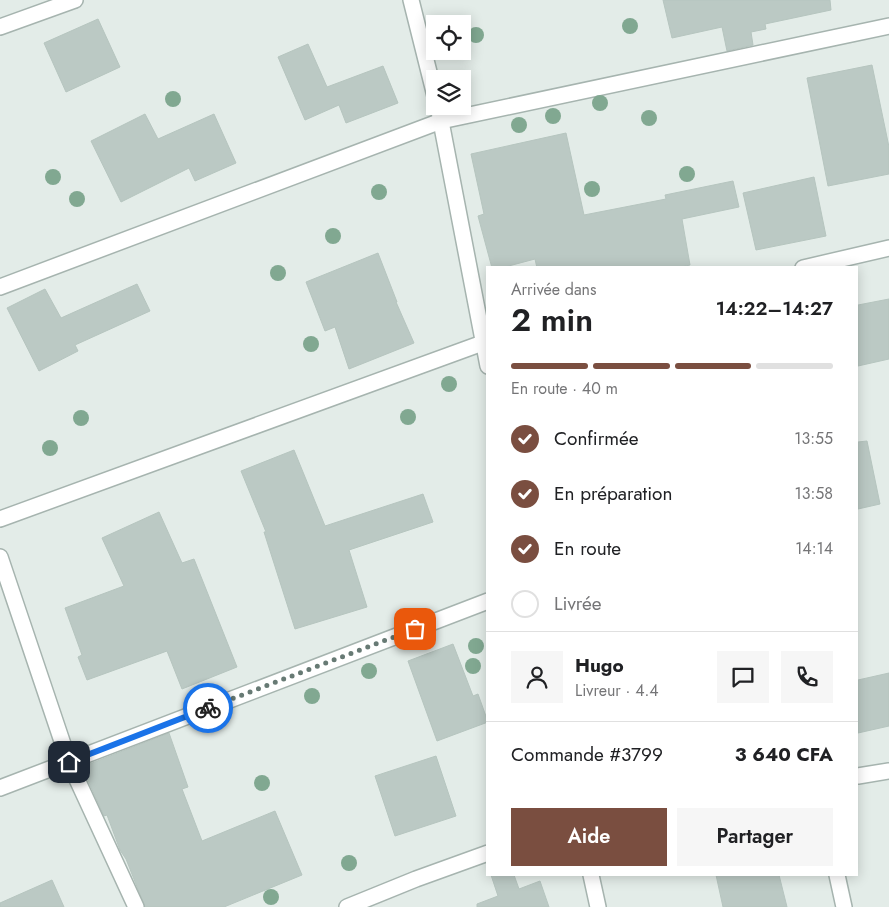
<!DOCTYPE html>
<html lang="fr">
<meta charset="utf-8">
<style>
:root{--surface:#fff;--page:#f6f6f6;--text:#202124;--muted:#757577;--line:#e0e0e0;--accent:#7a4e40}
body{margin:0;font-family:Jost,sans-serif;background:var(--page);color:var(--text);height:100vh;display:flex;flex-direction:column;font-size:19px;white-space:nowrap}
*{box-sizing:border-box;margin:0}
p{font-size:16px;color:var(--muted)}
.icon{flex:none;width:28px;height:28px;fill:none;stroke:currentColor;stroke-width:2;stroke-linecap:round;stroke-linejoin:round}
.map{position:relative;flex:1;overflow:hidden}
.drawer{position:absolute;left:486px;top:266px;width:372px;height:610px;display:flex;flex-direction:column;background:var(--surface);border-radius:0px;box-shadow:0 2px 12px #0003}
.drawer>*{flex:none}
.buttons{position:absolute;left:426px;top:15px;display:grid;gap:10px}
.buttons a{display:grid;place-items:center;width:45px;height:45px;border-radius:0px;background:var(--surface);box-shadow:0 2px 12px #0003;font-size:25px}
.pin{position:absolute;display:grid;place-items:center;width:42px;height:42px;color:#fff;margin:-21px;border-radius:10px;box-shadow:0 2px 8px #0006}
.courier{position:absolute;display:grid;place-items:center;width:50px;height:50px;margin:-25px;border:4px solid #1a73e8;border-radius:50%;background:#fff;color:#222;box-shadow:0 1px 6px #0007}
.overview em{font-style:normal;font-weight:600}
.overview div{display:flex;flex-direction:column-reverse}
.overview{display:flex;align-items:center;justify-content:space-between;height:85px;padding:0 25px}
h1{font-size:32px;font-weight:600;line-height:38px}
.bar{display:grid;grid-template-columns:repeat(4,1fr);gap:8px 5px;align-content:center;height:60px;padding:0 25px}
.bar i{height:6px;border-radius:4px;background:var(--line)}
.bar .current{background:var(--accent)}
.bar p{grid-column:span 4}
.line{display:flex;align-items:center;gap:12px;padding:0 25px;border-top:1px solid var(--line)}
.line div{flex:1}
.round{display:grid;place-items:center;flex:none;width:52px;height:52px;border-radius:0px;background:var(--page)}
ol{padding:0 25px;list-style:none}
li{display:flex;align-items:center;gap:15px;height:55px}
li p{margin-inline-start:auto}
li .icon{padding:5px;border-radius:50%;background:var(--accent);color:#fff;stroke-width:4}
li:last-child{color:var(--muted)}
li i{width:28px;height:28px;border:2px solid var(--line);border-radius:50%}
.primary-button{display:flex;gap:10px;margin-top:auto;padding:10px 25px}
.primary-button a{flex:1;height:58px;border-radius:0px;background:var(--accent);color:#fff;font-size:20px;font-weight:600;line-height:58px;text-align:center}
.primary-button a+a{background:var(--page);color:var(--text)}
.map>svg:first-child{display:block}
</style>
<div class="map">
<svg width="889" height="907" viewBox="0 0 889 907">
<rect width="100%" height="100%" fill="#e3ece8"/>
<g fill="#bbc9c4" stroke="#b6c5bf">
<path d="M 663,0 L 830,0 L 831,10 L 765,24 L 766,29 L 751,32 L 753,45 L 727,51 L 722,27 L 672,38 Z"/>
<path d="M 98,19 L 120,67 L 66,92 L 44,43 Z"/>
<path d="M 308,44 L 327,87 L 383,66 L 398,103 L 346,123 L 339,105 L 305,120 L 278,57 Z"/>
<path d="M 872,65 L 889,147 L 889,174 L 828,186 L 807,78 Z"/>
<path d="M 145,114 L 158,139 L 214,114 L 236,163 L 195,181 L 189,168 L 121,202 L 91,141 Z"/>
<path d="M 566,133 L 584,215 L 666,199 L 665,195 L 733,181 L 739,207 L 682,219 L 690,265 L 677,268 L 537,268 L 535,259 L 501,268 L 492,268 L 478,216 L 484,214 L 471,154 Z"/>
<path d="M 814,177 L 826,236 L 756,250 L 743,193 Z"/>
<path d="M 378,253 L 397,302 L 396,302 L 414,343 L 349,369 L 335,327 L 325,331 L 306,282 Z"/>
<path d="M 137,284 L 150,311 L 75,345 L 78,351 L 39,371 L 7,308 L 45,289 L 61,318 Z"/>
<path d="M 889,299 L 889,359 L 858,366 L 858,305 Z"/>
<path d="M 867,441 L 880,504 L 858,509 L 858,442 Z"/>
<path d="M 294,450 L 325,526 L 423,494 L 433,522 L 349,550 L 367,607 L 295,629 L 264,532 L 266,532 L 241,471 Z"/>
<path d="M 159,512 L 182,563 L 194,559 L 237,667 L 182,689 L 167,651 L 87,680 L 78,657 L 82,655 L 65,608 L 124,586 L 102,538 Z"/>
<path d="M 453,644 L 473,696 L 478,694 L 488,722 L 437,741 L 408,661 Z"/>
<path d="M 889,673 L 889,726 L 858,733 L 858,680 Z"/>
<path d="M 169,733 L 188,787 L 182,789 L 202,841 L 275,811 L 302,875 L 224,907 L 145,907 L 126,859 L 120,850 L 107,815 L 104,816 L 82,767 Z"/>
<path d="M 436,756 L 456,816 L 395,836 L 375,776 Z"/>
<path d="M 491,875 L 514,875 L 519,889 L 540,881 L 549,907 L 477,907 L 477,904 L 498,896 Z"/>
<path d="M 716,875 L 779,875 L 787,907 L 723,907 Z"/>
<path d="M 52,880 L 64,907 L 0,907 L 0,903 Z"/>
</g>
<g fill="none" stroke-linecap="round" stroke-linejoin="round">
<defs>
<g id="minor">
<path d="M 411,0 L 435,96"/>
<path d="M 0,27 L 75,0"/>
<path d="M 438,106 L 488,366"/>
<path d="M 803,268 L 889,248"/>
<path d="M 0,287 L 441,121 L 889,26"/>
<path d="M 0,519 L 488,341"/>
<path d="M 0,557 L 69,762 L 136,907"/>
<path d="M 858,776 L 889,771"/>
<path d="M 0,788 L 488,601"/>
<path d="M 591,875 L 598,907"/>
<path d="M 837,875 L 844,907"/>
<path d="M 347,907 L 416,879 L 488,853"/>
</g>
</defs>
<use href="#minor" stroke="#a6b4af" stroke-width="18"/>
<use href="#minor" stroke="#fff" stroke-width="15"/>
</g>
<g fill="#81a891">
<circle cx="630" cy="26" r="8"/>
<circle cx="476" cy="35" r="8"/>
<circle cx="173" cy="99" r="8"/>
<circle cx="600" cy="103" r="8"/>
<circle cx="553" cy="116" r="8"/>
<circle cx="649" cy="118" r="8"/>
<circle cx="519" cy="125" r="8"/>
<circle cx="687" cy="174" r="8"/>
<circle cx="53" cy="177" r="8"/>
<circle cx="592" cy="189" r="8"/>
<circle cx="379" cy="192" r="8"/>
<circle cx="77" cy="199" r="8"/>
<circle cx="333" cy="236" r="8"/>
<circle cx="278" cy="273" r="8"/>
<circle cx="311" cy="344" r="8"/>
<circle cx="449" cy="384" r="8"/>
<circle cx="408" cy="417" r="8"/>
<circle cx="81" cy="418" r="8"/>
<circle cx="50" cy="448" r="8"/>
<circle cx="476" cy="646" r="8"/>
<circle cx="473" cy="666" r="8"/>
<circle cx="369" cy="671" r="8"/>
<circle cx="312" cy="696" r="8"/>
<circle cx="262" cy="783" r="8"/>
<circle cx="349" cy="863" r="8"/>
<circle cx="271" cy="897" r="8"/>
</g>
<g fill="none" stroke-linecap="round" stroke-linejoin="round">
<path stroke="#677a74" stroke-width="5" stroke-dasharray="0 9" d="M 208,708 L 415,629"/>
<path stroke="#1a73e8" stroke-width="6" d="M 69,762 L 208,708"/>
</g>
</svg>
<div class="buttons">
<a><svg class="icon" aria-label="locate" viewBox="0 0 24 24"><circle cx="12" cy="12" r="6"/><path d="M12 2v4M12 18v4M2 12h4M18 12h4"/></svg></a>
<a><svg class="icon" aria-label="layers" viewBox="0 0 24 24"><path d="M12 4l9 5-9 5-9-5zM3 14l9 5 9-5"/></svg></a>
</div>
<div class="pin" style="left:415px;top:629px;background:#ea580c"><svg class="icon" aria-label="bag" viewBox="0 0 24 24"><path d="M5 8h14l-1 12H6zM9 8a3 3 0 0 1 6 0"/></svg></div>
<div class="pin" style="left:69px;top:762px;background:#1f2937"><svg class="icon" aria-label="home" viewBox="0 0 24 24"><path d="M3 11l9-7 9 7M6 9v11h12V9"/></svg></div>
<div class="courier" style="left:208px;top:708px"><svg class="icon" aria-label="bike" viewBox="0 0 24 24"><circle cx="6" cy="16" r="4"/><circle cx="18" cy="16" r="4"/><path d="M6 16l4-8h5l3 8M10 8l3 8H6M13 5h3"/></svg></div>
<section class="drawer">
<div class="overview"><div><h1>2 min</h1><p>Arrivée dans</p></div><em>14:22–14:27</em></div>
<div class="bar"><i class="current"></i><i class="current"></i><i class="current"></i><i></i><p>En route · 40 m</p></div>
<ol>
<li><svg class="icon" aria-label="check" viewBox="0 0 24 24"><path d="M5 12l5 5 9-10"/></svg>Confirmée<p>13:55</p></li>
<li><svg class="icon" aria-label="check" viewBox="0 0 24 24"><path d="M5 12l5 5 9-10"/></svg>En préparation<p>13:58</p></li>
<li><svg class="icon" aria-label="check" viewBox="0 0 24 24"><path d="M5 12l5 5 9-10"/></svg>En route<p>14:14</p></li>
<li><i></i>Livrée</li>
</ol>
<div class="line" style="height:90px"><a class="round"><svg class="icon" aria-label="person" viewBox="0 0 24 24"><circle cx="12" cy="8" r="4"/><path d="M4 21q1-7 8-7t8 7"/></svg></a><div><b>Hugo</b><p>Livreur · 4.4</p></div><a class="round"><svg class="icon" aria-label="chat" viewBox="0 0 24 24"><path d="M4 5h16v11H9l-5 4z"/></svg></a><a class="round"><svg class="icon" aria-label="phone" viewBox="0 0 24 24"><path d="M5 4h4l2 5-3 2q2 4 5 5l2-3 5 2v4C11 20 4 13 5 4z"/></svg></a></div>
<div class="line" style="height:65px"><div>Commande #3799</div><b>3 640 CFA</b></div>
<div class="primary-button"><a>Aide</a><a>Partager</a></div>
</section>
</div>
